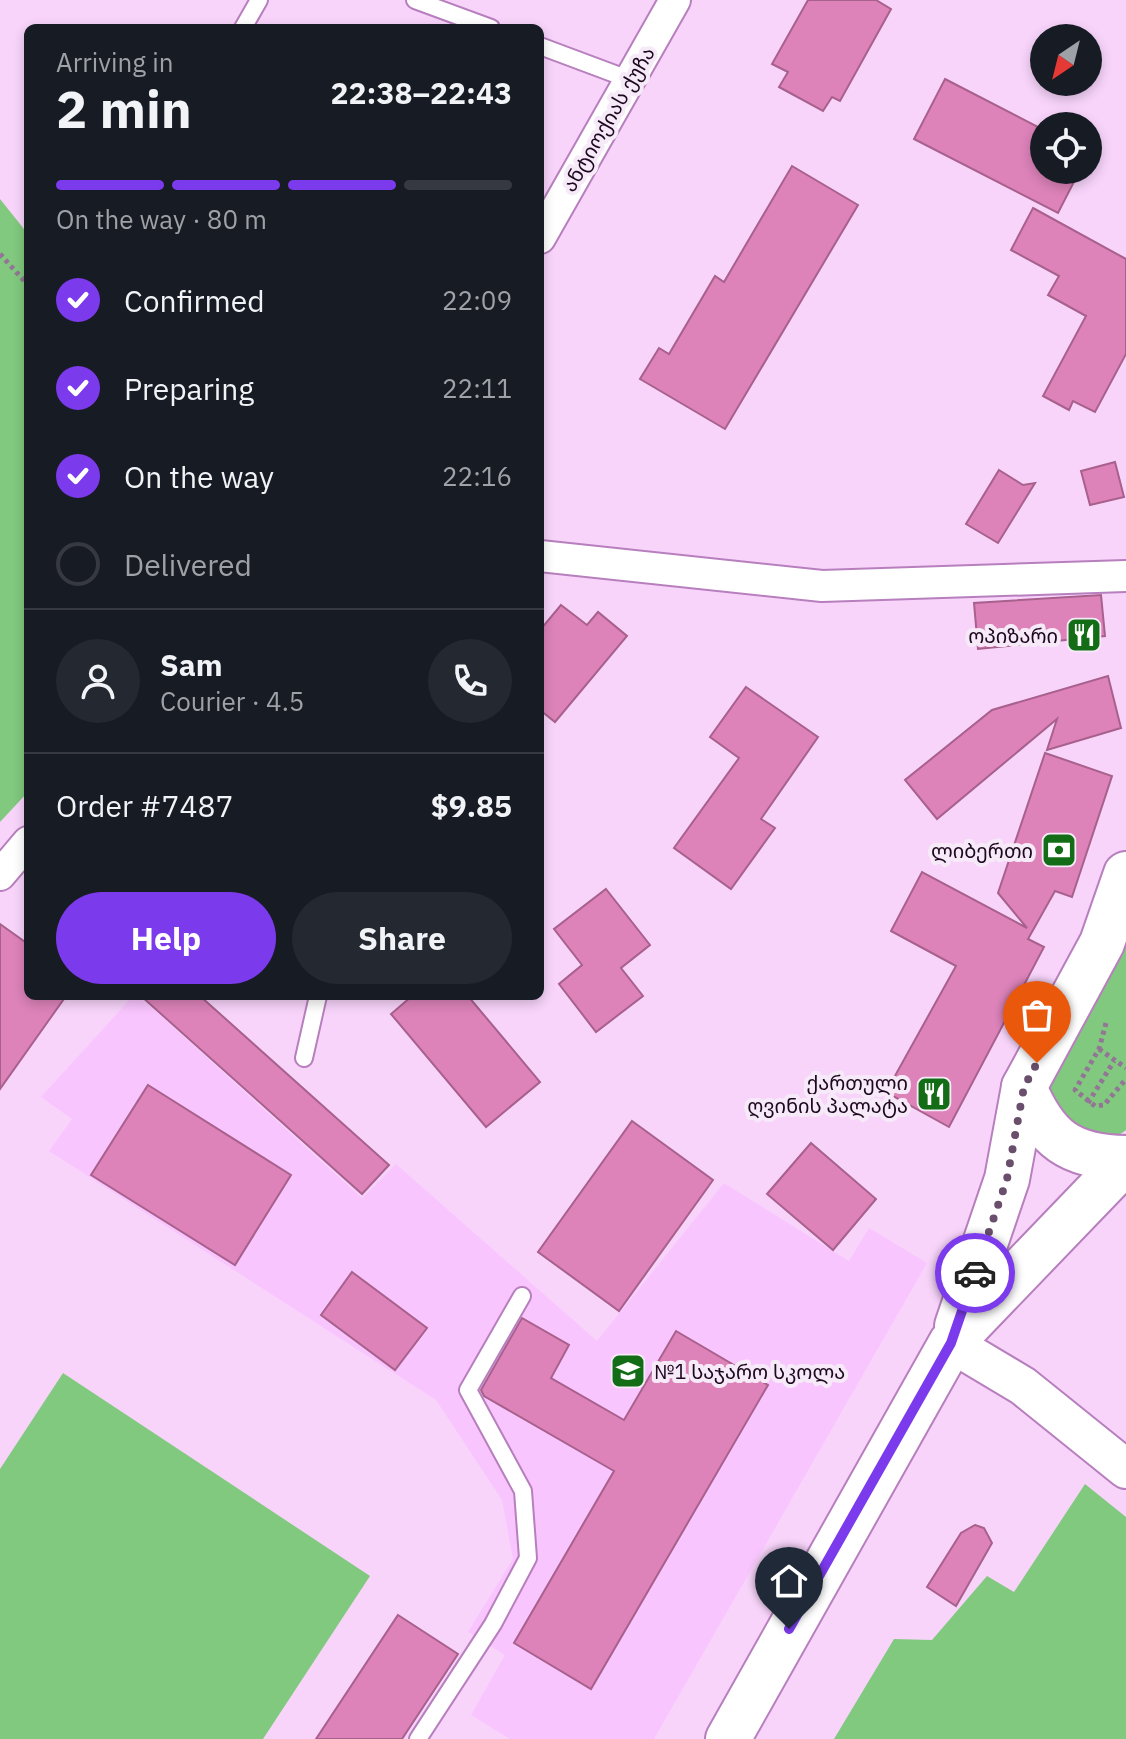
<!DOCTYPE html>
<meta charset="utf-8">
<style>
:root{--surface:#171b24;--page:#242831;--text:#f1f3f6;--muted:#9ea1a6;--line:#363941;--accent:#7c3aed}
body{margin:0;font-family:"IBM Plex Sans","Noto Sans Georgian",sans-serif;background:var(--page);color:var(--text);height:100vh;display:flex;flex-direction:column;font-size:30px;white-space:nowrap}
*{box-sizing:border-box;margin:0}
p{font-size:26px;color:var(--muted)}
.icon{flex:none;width:44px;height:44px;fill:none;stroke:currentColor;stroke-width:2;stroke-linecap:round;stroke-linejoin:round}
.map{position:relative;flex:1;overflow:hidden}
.panel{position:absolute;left:24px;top:24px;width:520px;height:976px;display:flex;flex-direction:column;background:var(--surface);border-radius:12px;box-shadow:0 4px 12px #0003}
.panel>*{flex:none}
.needle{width:52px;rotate:215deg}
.controls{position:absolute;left:1030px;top:24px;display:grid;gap:16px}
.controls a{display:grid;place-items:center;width:72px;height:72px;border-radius:50%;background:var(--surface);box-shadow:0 4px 12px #0003;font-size:40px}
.pin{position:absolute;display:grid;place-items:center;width:68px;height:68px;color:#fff;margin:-82px -34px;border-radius:50% 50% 50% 0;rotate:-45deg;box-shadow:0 0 8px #0007}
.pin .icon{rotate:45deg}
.courier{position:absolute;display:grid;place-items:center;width:80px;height:80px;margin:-40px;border:6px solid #7c3aed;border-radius:50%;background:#fff;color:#222;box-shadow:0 2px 10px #0007}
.overview em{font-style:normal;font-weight:800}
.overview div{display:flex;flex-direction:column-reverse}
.overview{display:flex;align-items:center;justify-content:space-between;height:136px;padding:0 32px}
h1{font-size:52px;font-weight:800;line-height:60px}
.bar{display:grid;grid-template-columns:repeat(4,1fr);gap:12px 8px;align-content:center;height:96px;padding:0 32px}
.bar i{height:10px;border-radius:6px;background:var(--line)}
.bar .selected{background:var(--accent)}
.bar p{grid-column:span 4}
.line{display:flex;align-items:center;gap:20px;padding:0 32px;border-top:2px solid var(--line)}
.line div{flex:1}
.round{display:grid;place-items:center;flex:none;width:84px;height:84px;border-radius:42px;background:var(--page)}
ol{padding:0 32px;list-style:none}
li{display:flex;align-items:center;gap:24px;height:88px}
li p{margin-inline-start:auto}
li .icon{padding:8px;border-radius:50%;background:var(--accent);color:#fff;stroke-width:4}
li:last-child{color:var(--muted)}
li i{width:44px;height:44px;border:4px solid var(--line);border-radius:50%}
.button{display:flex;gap:16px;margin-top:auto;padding:16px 32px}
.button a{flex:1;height:92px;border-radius:48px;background:var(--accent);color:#fff;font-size:32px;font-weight:800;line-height:92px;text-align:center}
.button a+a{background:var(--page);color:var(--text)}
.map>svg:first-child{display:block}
</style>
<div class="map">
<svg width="1126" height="1739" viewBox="0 0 1126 1739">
<rect width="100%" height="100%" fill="#f8d4fb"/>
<path fill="#f9c5fe" d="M 133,996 L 139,996 L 362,1198 L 396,1164 L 597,1341 L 724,1183 L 849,1261 L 869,1228 L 927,1263 L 654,1739 L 510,1739 L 471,1715 L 505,1655 L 468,1632 L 513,1559 L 502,1500 L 436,1400 L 49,1151 L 72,1119 L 41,1097 Z"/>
<g fill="#81c97e">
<path d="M 0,199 L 28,234 L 28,792 L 0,822 Z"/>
<path d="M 1126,925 L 1126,1130 C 1117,1138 1097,1142 1085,1137 C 1067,1129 1050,1110 1051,1089 C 1052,1057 1109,959 1126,925 Z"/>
<path d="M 63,1373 L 370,1576 L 263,1739 L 0,1739 L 0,1469 Z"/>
<path d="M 1085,1484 L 1126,1517 L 1126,1739 L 834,1739 L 894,1639 L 932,1640 L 987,1576 L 1014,1592 Z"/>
</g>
<g fill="#dd83ba" stroke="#a8608c" stroke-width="2">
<path d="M 808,0 L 876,0 L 891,9 L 840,101 L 832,97 L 823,111 L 779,87 L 788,72 L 772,64 Z"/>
<path d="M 945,79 L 1044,130 L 1044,170 L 1080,170 L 1058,213 L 914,139 Z"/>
<path d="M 792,166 L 858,205 L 725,429 L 640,379 L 659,348 L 669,354 L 715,276 L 724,282 Z"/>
<path d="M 1033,208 L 1126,259 L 1126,354 L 1095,412 L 1073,401 L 1069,410 L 1043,396 L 1086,316 L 1048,295 L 1059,276 L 1011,250 Z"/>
<path d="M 1115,462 L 1124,497 L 1090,505 L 1081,471 Z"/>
<path d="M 999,470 L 1023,485 L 1035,483 L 998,543 L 966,524 Z"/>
<path d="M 1101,595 L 1105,636 L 978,649 L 974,603 Z"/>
<path d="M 561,605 L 587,625 L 598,612 L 627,636 L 555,722 L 540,710 L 540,630 Z"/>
<path d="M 1108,676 L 1121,728 L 1047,750 L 1057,719 L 937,819 L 905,780 L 992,710 Z"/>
<path d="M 746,687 L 818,737 L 761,819 L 775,828 L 731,889 L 674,848 L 739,758 L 710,737 Z"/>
<path d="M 1045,753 L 1112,776 L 1072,897 L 1055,891 L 1028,939 L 1044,947 L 949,1127 L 886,1092 L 956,966 L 891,931 L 922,872 L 1027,928 L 998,893 Z"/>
<path d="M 606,889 L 650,945 L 621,968 L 643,996 L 596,1032 L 559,984 L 582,965 L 554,929 Z"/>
<path d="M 0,924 L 28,944 L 28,996 L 66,996 L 0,1089 Z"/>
<path d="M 141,996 L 200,996 L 389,1165 L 362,1194 Z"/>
<path d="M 412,996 L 468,996 L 540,1082 L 486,1127 L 391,1014 Z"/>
<path d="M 148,1085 L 291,1175 L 235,1265 L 91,1175 Z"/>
<path d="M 632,1121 L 713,1180 L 619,1311 L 538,1252 Z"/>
<path d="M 811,1143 L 876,1199 L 833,1250 L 767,1194 Z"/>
<path d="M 352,1272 L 427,1328 L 395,1370 L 321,1315 Z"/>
<path d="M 522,1318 L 569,1345 L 551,1378 L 624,1420 L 676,1331 L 768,1385 L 591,1689 L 514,1643 L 614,1471 L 484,1396 L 481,1390 Z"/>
<path d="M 975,1525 L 984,1528 L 992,1543 L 956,1606 L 927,1587 L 961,1533 Z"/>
<path d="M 398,1615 L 458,1654 L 402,1739 L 316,1739 Z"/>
</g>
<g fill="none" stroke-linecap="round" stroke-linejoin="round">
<defs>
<g id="service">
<path d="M 415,0 L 491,28"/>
<path d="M 243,28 L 259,0"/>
<path d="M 540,46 L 631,80"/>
<path d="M 304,1058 L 318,996"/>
<path d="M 418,1739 L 493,1624 L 528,1558 L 523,1491 L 468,1390 L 522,1296"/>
</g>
<g id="minor">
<path d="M 540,238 L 675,0"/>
<path d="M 540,556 L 822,586 L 1126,576"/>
<path d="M 0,875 L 28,842"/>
</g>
<path id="tertiary" d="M 951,1343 L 1023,1386 L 1126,1469"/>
<g id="secondary">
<path d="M 1024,1087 C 1046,1139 1069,1157 1126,1158"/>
<path d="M 957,1326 L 1007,1179 L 1024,1087 L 1102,943 L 1126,874"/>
<path d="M 728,1739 L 951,1343 L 1126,1161"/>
</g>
</defs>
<use href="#service" stroke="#b77fbd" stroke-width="20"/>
<use href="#minor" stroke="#b77fbd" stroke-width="34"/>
<use href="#tertiary" stroke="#b77fbd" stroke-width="42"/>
<use href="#secondary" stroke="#b77fbd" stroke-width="48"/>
<g stroke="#937695" stroke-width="5" stroke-dasharray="4 4" stroke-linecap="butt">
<path d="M 0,254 L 28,285"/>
<path d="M 1106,1023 L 1099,1049 L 1075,1090 L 1095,1106 L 1104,1105 L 1126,1079"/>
<path d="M 1099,1049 L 1126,1068"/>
<path d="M 1088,1103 L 1114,1061"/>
</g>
<use href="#service" stroke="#fff" stroke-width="16"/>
<use href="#minor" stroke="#fff" stroke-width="30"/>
<use href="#tertiary" stroke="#fff" stroke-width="38"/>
<use href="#secondary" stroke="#fff" stroke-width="44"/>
</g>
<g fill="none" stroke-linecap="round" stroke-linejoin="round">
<path stroke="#6a4f6c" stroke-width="8" stroke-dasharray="0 14.4" d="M 975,1273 L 1007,1179 L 1024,1087 L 1037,1063"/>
<path stroke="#7c3aed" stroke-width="10" d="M 789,1629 L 951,1343 L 975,1273"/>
</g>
<defs>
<symbol id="restaurant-square" viewBox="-11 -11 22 22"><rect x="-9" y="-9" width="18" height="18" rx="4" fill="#136d17" stroke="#f7eaf8"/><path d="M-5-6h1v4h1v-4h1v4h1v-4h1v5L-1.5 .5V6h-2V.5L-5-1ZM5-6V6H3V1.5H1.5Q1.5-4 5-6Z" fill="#fff"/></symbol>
<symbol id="bank-square" viewBox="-11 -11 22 22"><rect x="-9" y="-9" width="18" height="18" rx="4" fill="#136d17" stroke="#f7eaf8"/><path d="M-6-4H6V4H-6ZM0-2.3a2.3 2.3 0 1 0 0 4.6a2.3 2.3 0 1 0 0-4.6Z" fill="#fff"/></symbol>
<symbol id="school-square" viewBox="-11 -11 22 22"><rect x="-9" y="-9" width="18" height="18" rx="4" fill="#136d17" stroke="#f7eaf8"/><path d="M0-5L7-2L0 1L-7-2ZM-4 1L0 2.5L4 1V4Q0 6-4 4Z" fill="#fff"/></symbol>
</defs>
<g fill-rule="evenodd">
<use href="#restaurant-square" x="1064" y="615" width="40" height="40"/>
<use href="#bank-square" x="1039" y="830" width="40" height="40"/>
<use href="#restaurant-square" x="914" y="1074" width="40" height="40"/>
<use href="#school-square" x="608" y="1351" width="40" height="40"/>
</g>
<g text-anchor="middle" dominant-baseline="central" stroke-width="8" stroke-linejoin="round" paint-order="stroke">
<g font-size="20" fill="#1d081f" stroke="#f7eaf8">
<text transform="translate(608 119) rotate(-60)">ანტიოქიას ქუჩა</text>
</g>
<g font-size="20" fill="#1d081f" stroke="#f7eaf8" text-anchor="end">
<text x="1058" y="635">ოპიზარი</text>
<text x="1033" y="850">ლიბერთი</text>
<text x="908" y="1082">ქართული<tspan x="908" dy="23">ღვინის პალატა</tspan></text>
<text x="654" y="1371" text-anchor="start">№1 საჯარო სკოლა</text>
</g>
</g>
</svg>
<div class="controls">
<a><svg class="needle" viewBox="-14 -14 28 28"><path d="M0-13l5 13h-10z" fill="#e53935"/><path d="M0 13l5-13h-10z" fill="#9ea1a6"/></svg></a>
<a><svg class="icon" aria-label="locate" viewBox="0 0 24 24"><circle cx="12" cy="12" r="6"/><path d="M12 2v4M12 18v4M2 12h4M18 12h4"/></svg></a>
</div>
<div class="pin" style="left:1037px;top:1063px;background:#ea580c"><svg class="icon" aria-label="bag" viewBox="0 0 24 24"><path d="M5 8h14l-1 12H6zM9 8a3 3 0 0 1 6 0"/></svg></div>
<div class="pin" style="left:789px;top:1629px;background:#1f2937"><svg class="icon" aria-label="home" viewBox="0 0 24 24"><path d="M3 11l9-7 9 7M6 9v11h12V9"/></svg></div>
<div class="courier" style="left:975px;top:1273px"><svg class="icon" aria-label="car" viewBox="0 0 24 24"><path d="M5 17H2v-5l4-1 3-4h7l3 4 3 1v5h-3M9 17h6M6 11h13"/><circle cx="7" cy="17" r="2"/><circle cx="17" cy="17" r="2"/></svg></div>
<section class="panel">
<div class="overview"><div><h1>2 min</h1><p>Arriving in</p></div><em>22:38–22:43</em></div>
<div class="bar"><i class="selected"></i><i class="selected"></i><i class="selected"></i><i></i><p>On the way · 80 m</p></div>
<ol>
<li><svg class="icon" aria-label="check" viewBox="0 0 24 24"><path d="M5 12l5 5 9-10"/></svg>Confirmed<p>22:09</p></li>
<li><svg class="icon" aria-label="check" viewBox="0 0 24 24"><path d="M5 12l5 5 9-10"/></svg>Preparing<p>22:11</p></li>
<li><svg class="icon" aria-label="check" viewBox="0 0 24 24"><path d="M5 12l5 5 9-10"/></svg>On the way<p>22:16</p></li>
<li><i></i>Delivered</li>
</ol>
<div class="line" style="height:144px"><a class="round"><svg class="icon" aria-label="person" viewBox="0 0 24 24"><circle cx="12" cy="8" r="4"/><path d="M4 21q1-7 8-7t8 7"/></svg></a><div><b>Sam</b><p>Courier · 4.5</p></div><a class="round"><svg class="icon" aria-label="phone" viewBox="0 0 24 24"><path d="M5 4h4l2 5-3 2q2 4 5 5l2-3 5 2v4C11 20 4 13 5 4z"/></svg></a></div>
<div class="line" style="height:104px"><div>Order #7487</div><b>$9.85</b></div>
<div class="button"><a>Help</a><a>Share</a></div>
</section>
</div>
